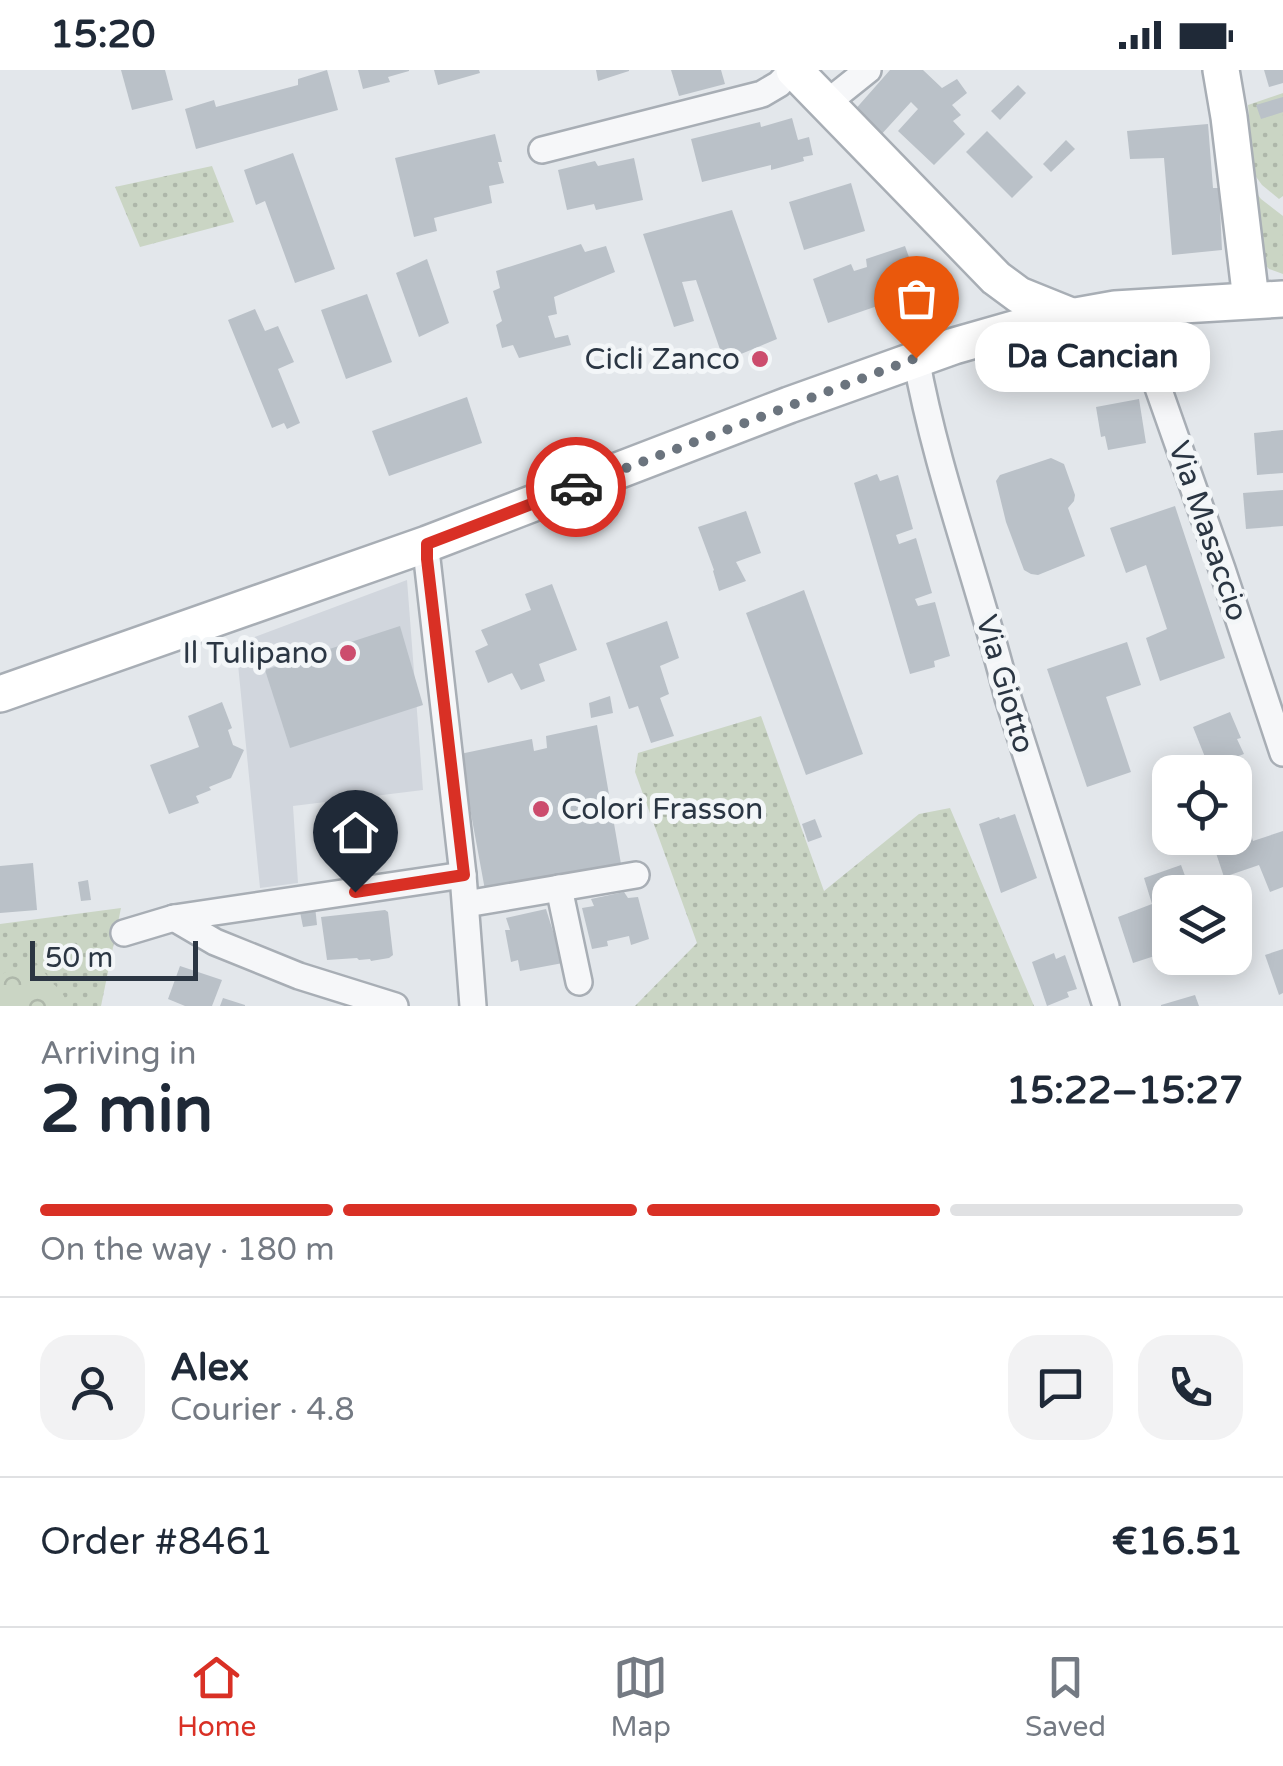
<!DOCTYPE html>
<meta charset="utf-8">
<style>
:root{--surface:#fff;--page:#f2f2f3;--text:#1f2937;--muted:#747a83;--line:#e0e1e3;--accent:#d93025}
body{margin:0;font-family:"Varela Round",sans-serif;background:var(--page);color:var(--text);height:100vh;display:flex;flex-direction:column;font-size:38px;white-space:nowrap}
*{box-sizing:border-box;margin:0}
p{font-size:32px;color:var(--muted)}
.icon{flex:none;width:55px;height:55px;fill:none;stroke:currentColor;stroke-width:2;stroke-linecap:round;stroke-linejoin:round}
.map{position:relative;height:936px;overflow:hidden}
.panel{display:flex;flex-direction:column;background:var(--surface);flex:1}
.panel>*{flex:none}
.controls{position:absolute;left:1152px;top:685px;display:grid;gap:20px}
.controls a{display:grid;place-items:center;width:100px;height:100px;border-radius:20px;background:var(--surface);box-shadow:0 5px 25px #0003;font-size:50px}
.scale{position:absolute;left:30px;bottom:25px;width:168px;box-sizing:border-box;padding-left:10px;border:5px solid #2b3643;border-top:0;font-size:28px;line-height:35px;white-space:nowrap;color:#2b3643;-webkit-text-stroke:8px #f3f6f8;paint-order:stroke}
.pin{position:absolute;display:grid;place-items:center;width:85px;height:85px;color:#fff;margin:-102px -42px;border-radius:50% 50% 50% 0;rotate:-45deg;box-shadow:0 0 10px #0007}
.pin .icon{rotate:45deg}
.courier{position:absolute;display:grid;place-items:center;width:100px;height:100px;margin:-50px;border:8px solid #d93025;border-radius:50%;background:#fff;color:#222;box-shadow:0 2px 12px #0007}
.bubble{position:absolute;height:70px;border-radius:30px;background:var(--surface);box-shadow:0 5px 25px #0003;font-size:32px;font-weight:700;line-height:70px;text-align:center}
.overview em{font-style:normal;font-weight:700}
.overview div{display:flex;flex-direction:column-reverse}
.overview{display:flex;align-items:center;justify-content:space-between;height:170px;padding:0 40px}
h1{font-size:65px;font-weight:700;line-height:75px}
.bar{display:grid;grid-template-columns:repeat(4,1fr);gap:15px 10px;align-content:center;height:120px;padding:0 40px}
.bar i{height:12px;border-radius:8px;background:var(--line)}
.bar .on{background:var(--accent)}
.bar p{grid-column:span 4}
.line{display:flex;align-items:center;gap:25px;padding:0 40px;border-top:2px solid var(--line)}
.line div{flex:1}
.round{display:grid;place-items:center;flex:none;width:105px;height:105px;border-radius:30px;background:var(--page)}
.status{display:flex;justify-content:space-between;align-items:center;height:70px;padding:0 50px;background:var(--surface);direction:ltr}
.status svg{height:28px;fill:currentColor}
.tab-bar{display:flex;justify-content:space-around;align-items:center;height:140px;border-top:2px solid var(--line);background:var(--surface);font-size:28px;color:var(--muted)}
.tab-bar a{display:grid;justify-items:center;gap:5px}
.tab-bar .on{color:var(--accent)}
.map>svg:first-child{display:block}
</style>
<div class="status"><b>15:20</b><svg viewBox="0 0 49 12"><path d="M0 12V9h3v3zM5 12V6h3v6zM10 12V3h3v9zM15 12V0h3v12zM26 1h20v11H26zM47 4h2v5h-2z"/></svg></div>
<div class="map">
<svg width="1283" height="936" viewBox="0 0 1283 936">
<defs>
<pattern id="grass-dots" width="8" height="8" patternUnits="userSpaceOnUse" patternTransform="scale(2.5)"><rect width="8" height="8" fill="#cad5c4"/><path d="M2 2h.1M6 6h.1" fill="none" stroke="#aeb7aa" stroke-width="1.8" stroke-linecap="round"/></pattern>
<pattern id="forest-crowns" width="20" height="18" patternUnits="userSpaceOnUse" patternTransform="scale(2.5)"><rect width="20" height="18" fill="#cad5c4"/><path d="M2 6a3 3 0 1 1 6 0M12 15a3 3 0 1 1 6 0" fill="none" stroke="#aeb7aa"/></pattern>
</defs>
<rect width="100%" height="100%" fill="#e3e7eb"/>
<path fill="#d1d6dd" d="M 407,510 L 423,720 L 293,736 L 298,813 L 260,818 L 236,574 Z"/>
<g fill="url(#grass-dots)">
<path d="M 1283,23 L 1283,126 L 1279,129 L 1262,115 L 1254,104 L 1248,35 Z"/>
<path d="M 212,96 L 234,152 L 140,177 L 115,117 Z"/>
<path d="M 1254,120 L 1261,129 L 1283,146 L 1283,204 L 1269,199 L 1263,192 Z"/>
<path d="M 761,646 L 824,821 L 919,744 L 950,738 L 1034,936 L 635,936 L 697,873 L 635,702 L 638,683 Z"/>
<path d="M 121,838 L 101,936 L 0,936 L 0,854 Z"/>
</g>
<path fill="url(#forest-crowns)" d="M 38,895 L 64,926 L 65,936 L 0,936 L 0,904 Z"/>
<g fill="#bac1c8">
<path d="M 121,0 L 165,0 L 173,30 L 132,40 Z"/>
<path d="M 327,0 L 338,40 L 196,79 L 185,39 L 214,30 L 216,37 L 298,15 L 298,9 Z"/>
<path d="M 358,0 L 409,0 L 409,1 L 388,7 L 390,12 L 363,19 Z"/>
<path d="M 434,0 L 479,0 L 480,3 L 438,15 Z"/>
<path d="M 596,0 L 629,0 L 629,1 L 598,11 Z"/>
<path d="M 671,0 L 721,0 L 725,14 L 679,26 Z"/>
<path d="M 890,0 L 923,0 L 942,18 L 957,9 L 967,23 L 952,35 L 961,45 L 953,51 L 965,64 L 934,95 L 898,61 L 918,39 L 911,32 L 879,67 L 853,42 Z"/>
<path d="M 1264,0 L 1283,0 L 1283,13 L 1269,17 Z"/>
<path d="M 1018,15 L 1026,23 L 1000,50 L 991,41 Z"/>
<path d="M 1283,27 L 1283,42 L 1261,49 L 1256,35 Z"/>
<path d="M 792,48 L 798,70 L 809,67 L 813,85 L 803,87 L 804,91 L 771,100 L 771,95 L 702,112 L 691,69 L 760,52 L 761,57 Z"/>
<path d="M 1208,54 L 1213,118 L 1219,118 L 1222,180 L 1172,185 L 1164,88 L 1130,89 L 1127,61 Z"/>
<path d="M 987,61 L 1033,107 L 1012,128 L 966,82 Z"/>
<path d="M 495,64 L 502,92 L 498,92 L 504,113 L 489,116 L 492,133 L 434,148 L 437,161 L 414,167 L 395,88 Z"/>
<path d="M 1066,70 L 1075,79 L 1051,102 L 1043,94 Z"/>
<path d="M 293,83 L 335,199 L 295,213 L 265,131 L 256,135 L 244,100 Z"/>
<path d="M 634,88 L 643,130 L 596,140 L 594,134 L 567,140 L 558,100 L 595,91 L 598,96 Z"/>
<path d="M 851,113 L 865,161 L 804,180 L 789,132 Z"/>
<path d="M 732,140 L 777,269 L 724,291 L 696,210 L 682,212 L 694,251 L 674,257 L 643,164 Z"/>
<path d="M 581,174 L 585,182 L 606,176 L 615,202 L 554,227 L 557,244 L 548,246 L 555,268 L 568,265 L 571,275 L 519,288 L 513,275 L 502,278 L 496,255 L 502,251 L 493,221 L 500,218 L 496,201 Z"/>
<path d="M 905,176 L 921,221 L 828,253 L 813,209 L 851,194 L 854,201 L 867,197 L 866,189 Z"/>
<path d="M 427,189 L 449,253 L 419,267 L 396,203 Z"/>
<path d="M 367,224 L 392,292 L 346,309 L 321,240 Z"/>
<path d="M 255,239 L 265,261 L 278,256 L 294,292 L 278,299 L 300,353 L 287,359 L 284,353 L 272,358 L 228,250 Z"/>
<path d="M 467,327 L 482,373 L 389,406 L 372,361 Z"/>
<path d="M 1139,329 L 1146,373 L 1108,380 L 1105,366 L 1101,367 L 1096,337 Z"/>
<path d="M 1283,360 L 1283,403 L 1257,405 L 1254,363 Z"/>
<path d="M 1051,388 L 1064,394 L 1075,425 L 1074,431 L 1068,438 L 1085,486 L 1038,505 L 1031,504 L 1024,500 L 1006,452 L 996,411 L 1000,405 Z"/>
<path d="M 877,404 L 880,411 L 898,405 L 913,459 L 896,465 L 899,474 L 916,468 L 932,523 L 915,529 L 918,536 L 935,532 L 950,586 L 934,591 L 935,597 L 910,604 L 854,413 Z"/>
<path d="M 1283,420 L 1283,456 L 1246,459 L 1243,423 Z"/>
<path d="M 1175,436 L 1225,588 L 1160,611 L 1146,568 L 1167,559 L 1146,495 L 1126,503 L 1110,458 Z"/>
<path d="M 746,441 L 761,483 L 736,492 L 746,511 L 719,521 L 713,501 L 714,500 L 698,457 Z"/>
<path d="M 552,514 L 577,580 L 539,594 L 545,611 L 521,620 L 512,603 L 488,613 L 475,581 L 488,575 L 481,560 L 531,540 L 525,524 Z"/>
<path d="M 804,520 L 863,684 L 806,705 L 746,543 Z"/>
<path d="M 667,551 L 679,588 L 660,596 L 669,624 L 660,628 L 674,666 L 651,673 L 638,636 L 629,639 L 606,573 Z"/>
<path d="M 400,556 L 423,635 L 290,678 L 265,600 Z"/>
<path d="M 1127,572 L 1141,615 L 1106,627 L 1131,702 L 1087,717 L 1047,599 Z"/>
<path d="M 610,626 L 613,643 L 591,648 L 589,633 Z"/>
<path d="M 222,632 L 232,658 L 228,660 L 233,675 L 244,680 L 231,708 L 209,717 L 211,720 L 196,726 L 199,733 L 169,744 L 150,695 L 199,677 L 188,646 Z"/>
<path d="M 1230,642 L 1241,668 L 1237,669 L 1244,684 L 1209,697 L 1193,657 Z"/>
<path d="M 597,655 L 621,794 L 485,820 L 460,684 L 532,669 L 534,681 L 547,678 L 546,666 Z"/>
<path d="M 361,741 L 363,763 L 366,762 L 371,793 L 333,797 L 330,773 L 326,774 L 323,745 Z"/>
<path d="M 1015,744 L 1037,808 L 1001,823 L 979,754 L 999,747 L 1000,749 Z"/>
<path d="M 1245,746 L 1253,771 L 1283,761 L 1283,817 L 1270,822 L 1259,795 L 1224,807 L 1211,768 L 1235,768 L 1235,749 Z"/>
<path d="M 815,749 L 822,767 L 808,772 L 802,754 Z"/>
<path d="M 33,793 L 37,840 L 0,843 L 0,796 Z"/>
<path d="M 1181,795 L 1191,822 L 1170,822 L 1170,854 L 1163,856 L 1170,881 L 1133,893 L 1118,847 L 1152,834 L 1144,808 Z"/>
<path d="M 88,810 L 91,830 L 81,831 L 78,812 Z"/>
<path d="M 624,822 L 628,828 L 638,827 L 649,869 L 631,875 L 629,866 L 607,871 L 608,876 L 592,879 L 582,838 L 594,836 L 591,829 Z"/>
<path d="M 315,836 L 317,855 L 303,857 L 299,837 Z"/>
<path d="M 546,839 L 563,893 L 520,901 L 518,890 L 511,892 L 505,860 L 510,860 L 506,848 Z"/>
<path d="M 385,840 L 388,842 L 393,885 L 389,888 L 371,891 L 370,889 L 359,890 L 357,888 L 327,890 L 321,847 Z"/>
<path d="M 1283,879 L 1283,923 L 1279,925 L 1265,885 Z"/>
<path d="M 1054,883 L 1056,889 L 1065,885 L 1077,919 L 1067,922 L 1069,927 L 1047,936 L 1032,892 Z"/>
<path d="M 180,896 L 222,910 L 212,936 L 185,936 L 168,929 Z"/>
<path d="M 1195,925 L 1199,936 L 1161,936 L 1161,935 Z"/>
<path d="M 223,928 L 245,935 L 245,936 L 220,936 Z"/>
</g>
<g fill="none" stroke-linecap="round" stroke-linejoin="round">
<defs>
<g id="street">
<path d="M 828,32 L 868,0"/>
<path d="M 542,80 L 762,24 L 779,14 L 792,0"/>
<path d="M 1140,237 L 1149,292 L 1222,499 L 1283,683"/>
<path d="M 916,288 C 937,404 980,514 1008,628 L 1106,936"/>
<path d="M 427,474 L 427,489 L 463,805 L 473,936"/>
<path d="M 559,818 L 579,912"/>
<path d="M 466,834 L 636,805"/>
<path d="M 174,848 L 215,872 L 299,906 L 395,936"/>
<path d="M 124,863 L 174,848 L 463,805"/>
</g>
<g id="secondary">
<path d="M 794,0 L 996,208 L 1019,225 L 1071,246"/>
<path d="M 1221,0 L 1229,47 L 1251,230"/>
<path d="M 0,624 L 427,474 L 789,335 L 954,276 L 1031,254 L 1115,239 L 1283,229"/>
</g>
</defs>
<use href="#street" stroke="#a8aeb5" stroke-width="30"/>
<use href="#secondary" stroke="#a8aeb5" stroke-width="40"/>
<use href="#street" stroke="#f6f7f9" stroke-width="25"/>
<use href="#secondary" stroke="#fff" stroke-width="35"/>
</g>
<g fill="none" stroke-linecap="round" stroke-linejoin="round">
<path stroke="#6b747e" stroke-width="10" stroke-dasharray="0 18" d="M 576,417 L 916,288"/>
<path stroke="#d93025" stroke-width="12" d="M 355,822 L 464,805 L 427,489 L 427,474 L 576,417"/>
</g>
<g fill="#cc4c6d" stroke="#f3f6f8" stroke-width="4">
<circle cx="760" cy="289" r="10"/>
<circle cx="348" cy="583" r="10"/>
<circle cx="541" cy="739" r="10"/>
</g>
<g text-anchor="middle" dominant-baseline="central" stroke-width="10" stroke-linejoin="round" paint-order="stroke">
<g font-size="30" fill="#2b3643" stroke="#f3f6f8" text-anchor="end">
<text x="740" y="289">Cicli Zanco</text>
<text x="328" y="583">Il Tulipano</text>
<text x="561" y="739" text-anchor="start">Colori Frasson</text>
</g>
<g font-size="30" fill="#2b3643" stroke="#f3f6f8">
<text transform="translate(1208 461) rotate(71)">Via Masaccio</text>
<text transform="translate(1005 614) rotate(74)">Via Giotto</text>
</g>
</g>
</svg>
<div class="controls">
<a><svg class="icon" aria-label="locate" viewBox="0 0 24 24"><circle cx="12" cy="12" r="6"/><path d="M12 2v4M12 18v4M2 12h4M18 12h4"/></svg></a>
<a><svg class="icon" aria-label="layers" viewBox="0 0 24 24"><path d="M12 4l9 5-9 5-9-5zM3 14l9 5 9-5"/></svg></a>
</div>
<div class="scale">50 m</div>
<div class="pin" style="left:916px;top:288px;background:#ea580c"><svg class="icon" aria-label="bag" viewBox="0 0 24 24"><path d="M5 8h14l-1 12H6zM9 8a3 3 0 0 1 6 0"/></svg></div>
<div class="pin" style="left:355px;top:822px;background:#1f2937"><svg class="icon" aria-label="home" viewBox="0 0 24 24"><path d="M3 11l9-7 9 7M6 9v11h12V9"/></svg></div>
<div class="courier" style="left:576px;top:417px"><svg class="icon" aria-label="car" viewBox="0 0 24 24"><path d="M5 17H2v-5l4-1 3-4h7l3 4 3 1v5h-3M9 17h6M6 11h13"/><circle cx="7" cy="17" r="2"/><circle cx="17" cy="17" r="2"/></svg></div>
<div class="bubble" style="left:975px;top:252px;width:235px">Da Cancian</div>
</div>
<section class="panel">
<div class="overview"><div><h1>2 min</h1><p>Arriving in</p></div><em>15:22–15:27</em></div>
<div class="bar"><i class="on"></i><i class="on"></i><i class="on"></i><i></i><p>On the way · 180 m</p></div>
<div class="line" style="height:180px"><a class="round"><svg class="icon" aria-label="person" viewBox="0 0 24 24"><circle cx="12" cy="8" r="4"/><path d="M4 21q1-7 8-7t8 7"/></svg></a><div><b>Alex</b><p>Courier · 4.8</p></div><a class="round"><svg class="icon" aria-label="chat" viewBox="0 0 24 24"><path d="M4 5h16v11H9l-5 4z"/></svg></a><a class="round"><svg class="icon" aria-label="phone" viewBox="0 0 24 24"><path d="M5 4h4l2 5-3 2q2 4 5 5l2-3 5 2v4C11 20 4 13 5 4z"/></svg></a></div>
<div class="line" style="height:130px"><div>Order #8461</div><b>€16.51</b></div>
</section>
<nav class="tab-bar">
<a class="on"><svg class="icon" aria-label="home" viewBox="0 0 24 24"><path d="M3 11l9-7 9 7M6 9v11h12V9"/></svg>Home</a>
<a><svg class="icon" aria-label="map" viewBox="0 0 24 24"><path d="M3 6l6-2 6 2 6-2v14l-6 2-6-2-6 2zM9 4v14M15 6v14"/></svg>Map</a>
<a><svg class="icon" aria-label="saved" viewBox="0 0 24 24"><path d="M7 4h10v16l-5-4-5 4z"/></svg>Saved</a>
</nav>
